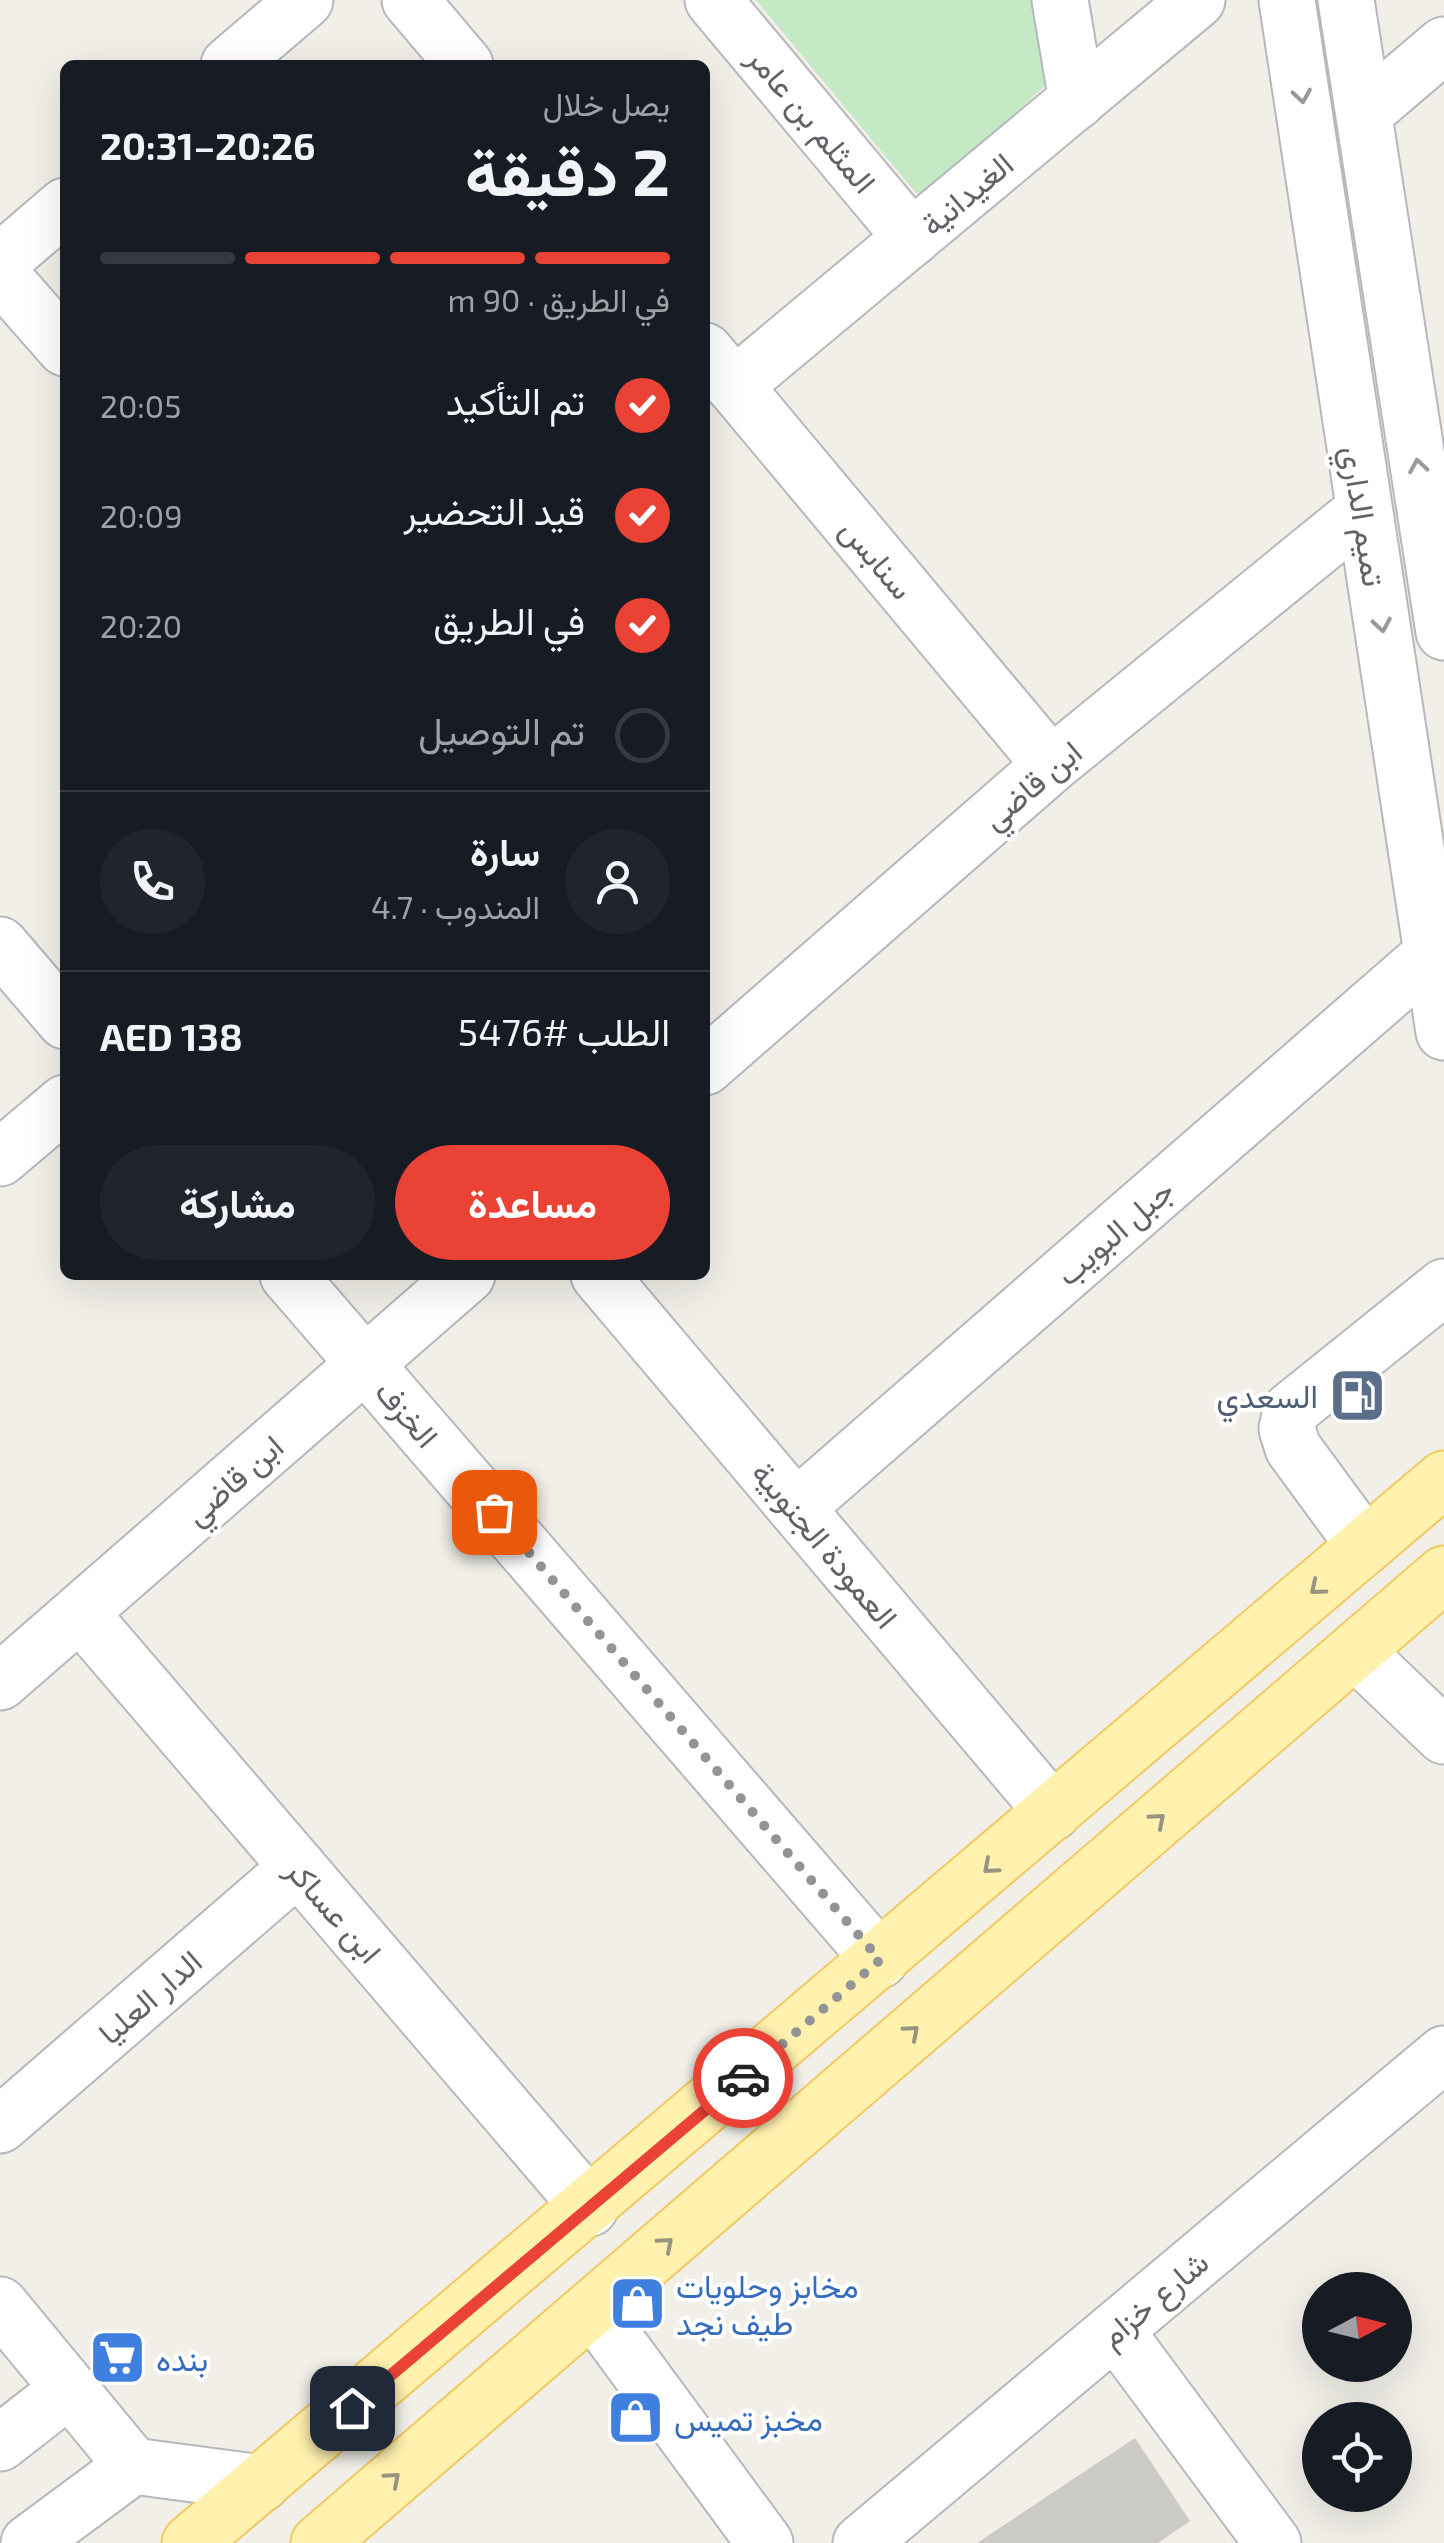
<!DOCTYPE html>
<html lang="ar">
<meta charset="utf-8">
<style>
:root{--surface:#171b24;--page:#20242c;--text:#f1f3f6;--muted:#9ea1a6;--line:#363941;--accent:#ea4335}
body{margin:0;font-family:"Exo 2",Vazirmatn,sans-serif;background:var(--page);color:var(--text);direction:rtl;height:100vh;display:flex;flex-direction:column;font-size:38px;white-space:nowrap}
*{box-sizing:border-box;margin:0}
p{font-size:32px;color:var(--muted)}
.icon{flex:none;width:55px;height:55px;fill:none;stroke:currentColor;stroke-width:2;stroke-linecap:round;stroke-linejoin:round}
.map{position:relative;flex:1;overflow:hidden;direction:ltr}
.drawer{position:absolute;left:60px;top:60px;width:650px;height:1220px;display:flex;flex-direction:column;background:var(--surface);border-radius:15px;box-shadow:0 10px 40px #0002;direction:rtl}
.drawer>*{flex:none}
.needle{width:65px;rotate:83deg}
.fabs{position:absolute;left:1302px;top:2272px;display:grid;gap:20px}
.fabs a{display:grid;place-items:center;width:110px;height:110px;border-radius:50%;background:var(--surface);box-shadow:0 10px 40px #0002;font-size:50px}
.pin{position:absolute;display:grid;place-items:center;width:85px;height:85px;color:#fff;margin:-42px;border-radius:20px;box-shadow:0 5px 15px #0006}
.courier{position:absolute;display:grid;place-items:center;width:100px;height:100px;margin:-50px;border:8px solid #ea4335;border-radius:50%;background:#fff;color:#222;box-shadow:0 2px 12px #0007}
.head em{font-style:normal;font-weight:700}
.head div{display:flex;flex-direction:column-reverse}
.head{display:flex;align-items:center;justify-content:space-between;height:170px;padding:0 40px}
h1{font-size:65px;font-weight:700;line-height:75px}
.bar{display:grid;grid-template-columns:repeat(4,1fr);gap:15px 10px;align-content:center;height:120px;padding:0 40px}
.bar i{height:12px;border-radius:8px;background:var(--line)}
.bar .current{background:var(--accent)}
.bar p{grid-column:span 4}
.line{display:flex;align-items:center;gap:25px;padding:0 40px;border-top:2px solid var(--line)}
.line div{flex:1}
.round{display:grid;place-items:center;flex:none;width:105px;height:105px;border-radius:52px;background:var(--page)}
ol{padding:0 40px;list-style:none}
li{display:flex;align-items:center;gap:30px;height:110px}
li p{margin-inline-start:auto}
li .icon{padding:10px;border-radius:50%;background:var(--accent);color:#fff;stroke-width:4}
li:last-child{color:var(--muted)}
li i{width:55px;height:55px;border:5px solid var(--line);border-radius:50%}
.button{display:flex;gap:20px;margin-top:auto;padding:20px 40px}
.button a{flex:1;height:115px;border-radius:60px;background:var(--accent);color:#fff;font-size:40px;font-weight:700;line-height:115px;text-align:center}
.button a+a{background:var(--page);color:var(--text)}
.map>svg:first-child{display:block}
</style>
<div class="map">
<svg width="1444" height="2543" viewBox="0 0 1444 2543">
<rect width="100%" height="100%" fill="#f1efe8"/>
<path fill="#c5e8c5" d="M 756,0 L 1031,0 L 1045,86 L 921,199 Z"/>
<path fill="#cccac5" d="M 1135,2438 L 1190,2521 L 1158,2543 L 977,2543 Z"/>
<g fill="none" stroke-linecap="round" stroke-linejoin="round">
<defs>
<g id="minor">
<path d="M 410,0 L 465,65"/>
<path d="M 713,0 L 912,238"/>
<path d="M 1060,0 L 1077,101"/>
<path d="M 1287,0 L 1444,1032"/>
<path d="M 1346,0 L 1444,632"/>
<path d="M 229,65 L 305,0"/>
<path d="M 1364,113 L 1444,45"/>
<path d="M 0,262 L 65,206"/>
<path d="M 0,274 L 65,348"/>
<path d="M 705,351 L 1051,765"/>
<path d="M 734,386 L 1197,0"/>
<path d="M 0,945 L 65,1021"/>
<path d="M 705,1067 L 1051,765 L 1364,510"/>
<path d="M 0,1158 L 65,1103"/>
<path d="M 288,1275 L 880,1960"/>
<path d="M 599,1275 L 1053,1812"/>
<path d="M 796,1508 L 1432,954"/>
<path d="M 1365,1546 L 1293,1448 L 1287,1429 L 1291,1410 L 1444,1287"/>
<path d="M 80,1613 L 590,2208"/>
<path d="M 1355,1651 L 1444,1736"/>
<path d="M 0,1682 L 467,1275"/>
<path d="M 0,2125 L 298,1867"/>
<path d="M 0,2305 L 133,2466"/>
<path d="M 592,2308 L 765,2543"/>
<path d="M 1115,2330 L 1273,2543"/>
<path d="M 0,2443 L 68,2390"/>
<path d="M 29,2543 L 133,2466 L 262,2483"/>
<path d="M 861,2543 L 1444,2054"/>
</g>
<g id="major">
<path d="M 190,2543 L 1444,1479"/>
<path d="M 319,2543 L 1444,1574"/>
</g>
</defs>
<use href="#minor" stroke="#b5b8bc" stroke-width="59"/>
<use href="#major" stroke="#f2c960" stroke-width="59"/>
<use href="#minor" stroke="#fff" stroke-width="55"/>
<use href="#major" stroke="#fff2af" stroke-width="55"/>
</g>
<defs><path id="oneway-chevron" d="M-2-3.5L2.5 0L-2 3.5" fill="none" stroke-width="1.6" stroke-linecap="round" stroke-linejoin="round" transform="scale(2.5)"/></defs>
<g stroke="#979a9d">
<use href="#oneway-chevron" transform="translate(1302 96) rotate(81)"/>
<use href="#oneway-chevron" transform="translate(1418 466) rotate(-99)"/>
<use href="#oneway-chevron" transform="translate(1382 625) rotate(81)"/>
</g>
<g stroke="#979581">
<use href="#oneway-chevron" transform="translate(1317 1588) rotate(140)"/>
<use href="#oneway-chevron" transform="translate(1158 1820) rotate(-41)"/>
<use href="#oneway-chevron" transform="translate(990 1867) rotate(139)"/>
<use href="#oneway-chevron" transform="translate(912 2032) rotate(-41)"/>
<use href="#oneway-chevron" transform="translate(666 2244) rotate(-41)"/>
<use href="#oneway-chevron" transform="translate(393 2479) rotate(-41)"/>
</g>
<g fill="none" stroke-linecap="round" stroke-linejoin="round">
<path stroke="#929495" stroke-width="10" stroke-dasharray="0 18" d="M 494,1512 L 880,1960 L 743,2078"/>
<path stroke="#ea4335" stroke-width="12" d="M 352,2408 L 743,2078"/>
</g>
<defs>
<symbol id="fuel-square" viewBox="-11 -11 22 22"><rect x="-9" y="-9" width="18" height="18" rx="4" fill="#5c6f8a" stroke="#fff"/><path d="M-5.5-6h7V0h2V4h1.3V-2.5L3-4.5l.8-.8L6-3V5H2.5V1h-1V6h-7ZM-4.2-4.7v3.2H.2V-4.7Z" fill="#fff"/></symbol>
<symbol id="shop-square" viewBox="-11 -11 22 22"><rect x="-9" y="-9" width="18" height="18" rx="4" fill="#3f7fe0" stroke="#fff"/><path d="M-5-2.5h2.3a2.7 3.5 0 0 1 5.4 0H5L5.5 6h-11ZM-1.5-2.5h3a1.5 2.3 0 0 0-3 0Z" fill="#fff"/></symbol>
<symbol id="supermarket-square" viewBox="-11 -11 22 22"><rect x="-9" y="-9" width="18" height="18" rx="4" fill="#3f7fe0" stroke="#fff"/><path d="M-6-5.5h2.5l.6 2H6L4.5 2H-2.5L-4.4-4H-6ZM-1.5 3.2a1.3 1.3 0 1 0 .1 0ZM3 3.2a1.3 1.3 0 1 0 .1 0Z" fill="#fff"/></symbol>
</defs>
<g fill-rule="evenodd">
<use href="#fuel-square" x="1326" y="1364" width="63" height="63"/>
<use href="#shop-square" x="606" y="2272" width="63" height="63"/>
<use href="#supermarket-square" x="86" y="2326" width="63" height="63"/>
<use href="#shop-square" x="604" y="2386" width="63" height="63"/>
</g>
<g text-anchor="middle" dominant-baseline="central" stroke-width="8" stroke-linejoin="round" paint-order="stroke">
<g font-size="32" fill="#5f6368" stroke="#fff">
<text transform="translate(813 119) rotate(50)">المثلم بن عامر</text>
<text transform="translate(966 193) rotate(-40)">الغيدانية</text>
<text transform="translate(1365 516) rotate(81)">تميم الداري</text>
<text transform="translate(878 558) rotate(50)">سنابس</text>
<text transform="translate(1031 784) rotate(-40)">ابن قاضي</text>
<text transform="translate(1114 1231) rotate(-41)">جبل البويب</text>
<text transform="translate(408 1413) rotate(49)">الخزف</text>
<text transform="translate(233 1479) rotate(-41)">ابن قاضي</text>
<text transform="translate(826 1544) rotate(50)">العمودة الجنوبية</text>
<text transform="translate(335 1910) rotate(49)">ابن عساكر</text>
<text transform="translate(149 1996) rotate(-41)">الدار العليا</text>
<text transform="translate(1153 2298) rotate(-40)">شارع خزام</text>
</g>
<g font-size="32" fill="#4e5e75" stroke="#fff" text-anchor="end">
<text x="1318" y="1395">السعدي</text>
</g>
<g font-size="32" fill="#366cbe" stroke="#fff" text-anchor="start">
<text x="676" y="2285">مخابز وحلويات<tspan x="676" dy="37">طيف نجد</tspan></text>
<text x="156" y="2358">بنده</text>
<text x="674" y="2418">مخبز تميس</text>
</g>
</g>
</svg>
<div class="fabs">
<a><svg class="needle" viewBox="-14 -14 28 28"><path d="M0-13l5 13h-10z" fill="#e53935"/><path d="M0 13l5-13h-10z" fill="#9ea1a6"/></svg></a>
<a><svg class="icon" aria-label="locate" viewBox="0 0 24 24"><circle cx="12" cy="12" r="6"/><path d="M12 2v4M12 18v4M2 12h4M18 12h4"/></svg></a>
</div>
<div class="pin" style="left:494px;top:1512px;background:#ea580c"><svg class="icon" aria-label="bag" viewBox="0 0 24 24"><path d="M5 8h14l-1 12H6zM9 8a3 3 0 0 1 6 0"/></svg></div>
<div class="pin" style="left:352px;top:2408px;background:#1f2937"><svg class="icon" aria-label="home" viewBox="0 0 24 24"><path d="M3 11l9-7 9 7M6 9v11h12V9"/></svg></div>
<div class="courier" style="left:743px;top:2078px"><svg class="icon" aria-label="car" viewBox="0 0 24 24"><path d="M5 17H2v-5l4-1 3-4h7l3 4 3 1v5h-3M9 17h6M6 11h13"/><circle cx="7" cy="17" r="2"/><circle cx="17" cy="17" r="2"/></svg></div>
<section class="drawer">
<div class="head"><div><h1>2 دقيقة</h1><p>يصل خلال</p></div><em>20:26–20:31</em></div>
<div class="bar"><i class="current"></i><i class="current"></i><i class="current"></i><i></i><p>في الطريق · 90 m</p></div>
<ol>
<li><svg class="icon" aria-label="check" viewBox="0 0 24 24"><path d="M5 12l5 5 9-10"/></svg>تم التأكيد<p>20:05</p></li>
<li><svg class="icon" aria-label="check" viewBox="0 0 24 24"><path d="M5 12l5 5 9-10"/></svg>قيد التحضير<p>20:09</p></li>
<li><svg class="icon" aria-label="check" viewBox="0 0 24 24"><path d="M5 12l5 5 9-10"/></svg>في الطريق<p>20:20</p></li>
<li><i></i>تم التوصيل</li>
</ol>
<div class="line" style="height:180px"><a class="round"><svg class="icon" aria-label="person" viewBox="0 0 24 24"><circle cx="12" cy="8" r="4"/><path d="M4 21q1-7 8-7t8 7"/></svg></a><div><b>سارة</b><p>المندوب · 4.7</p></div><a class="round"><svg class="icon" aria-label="phone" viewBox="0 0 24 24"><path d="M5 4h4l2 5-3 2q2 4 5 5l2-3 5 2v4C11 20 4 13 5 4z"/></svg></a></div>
<div class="line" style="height:130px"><div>الطلب #5476</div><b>AED 138</b></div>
<div class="button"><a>مساعدة</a><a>مشاركة</a></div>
</section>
</div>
